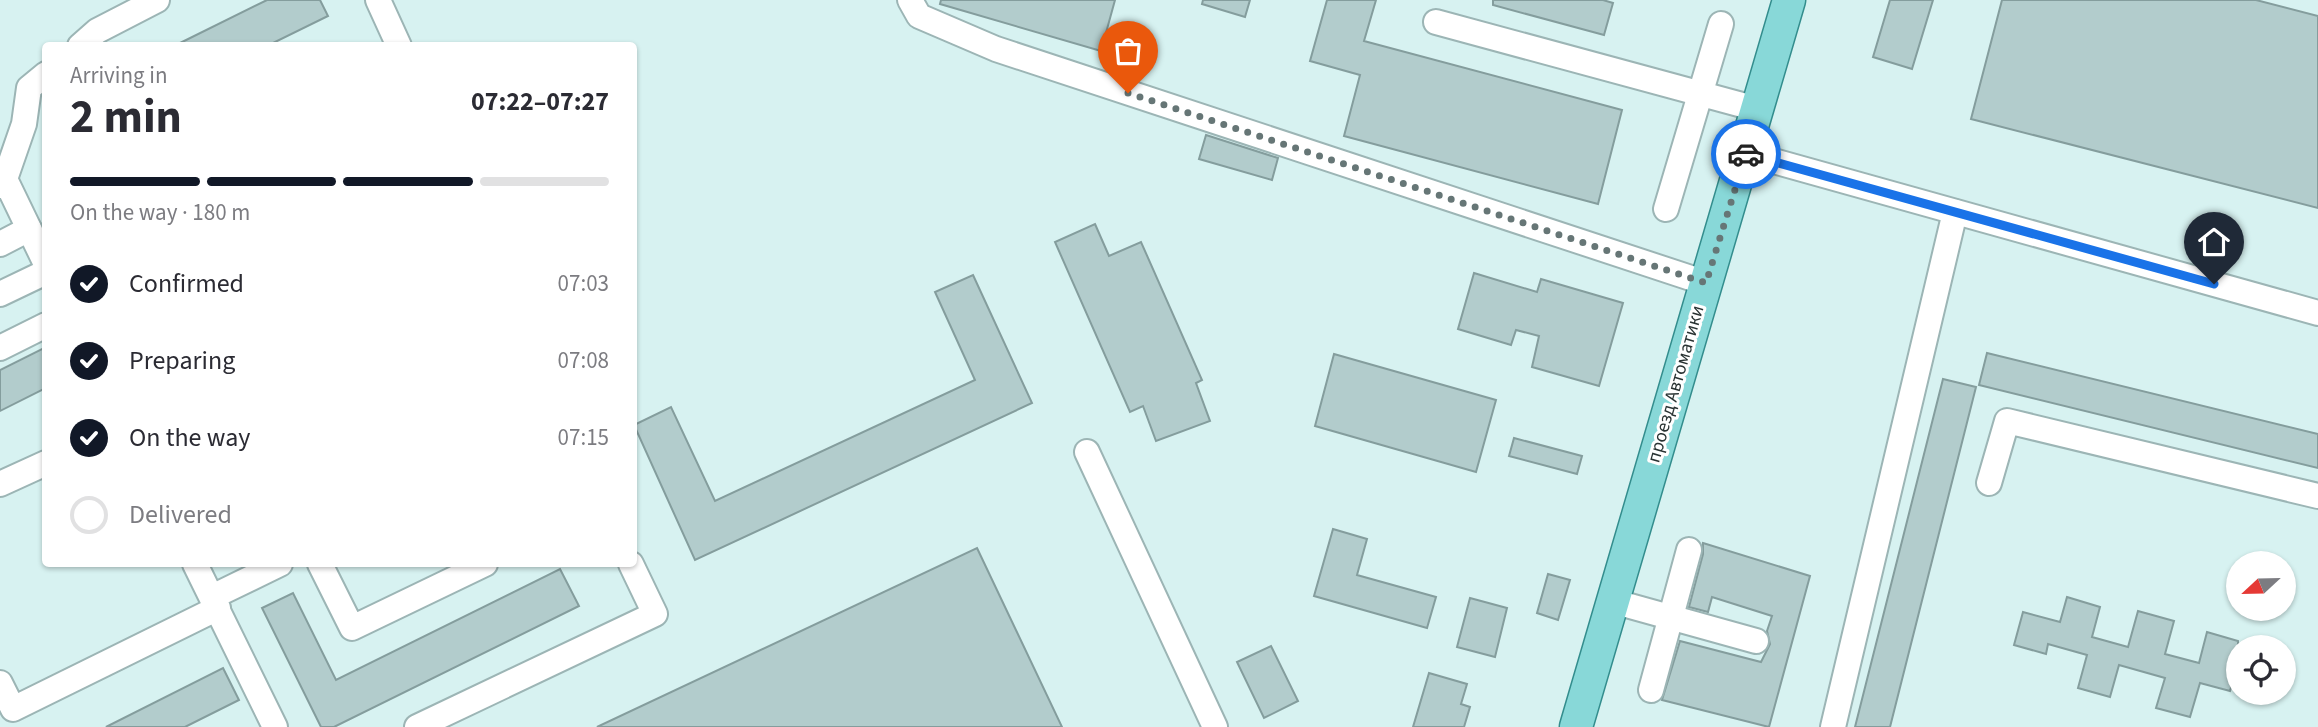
<!DOCTYPE html>
<meta charset="utf-8">
<style>
:root{--surface:#fff;--page:#f7f7f7;--text:#2b2b33;--muted:#7c7c81;--line:#e1e1e2;--accent:#111827}
body{margin:0;font-family:"Source Sans 3",sans-serif;background:var(--page);color:var(--text);height:100vh;display:flex;flex-direction:column;font-size:26px;white-space:nowrap}
*{box-sizing:border-box;margin:0}
p{font-size:23px;color:var(--muted)}
.icon{flex:none;width:38px;height:38px;fill:none;stroke:currentColor;stroke-width:2;stroke-linecap:round;stroke-linejoin:round}
.map{position:relative;flex:1;overflow:hidden}
.panel{position:absolute;left:42px;top:42px;width:595px;height:525px;display:flex;flex-direction:column;background:var(--surface);border-radius:7px;box-shadow:0 2px 5px #0004}
.panel>*{flex:none}
.needle{width:46px;rotate:248deg}
.fabs{position:absolute;left:2226px;top:551px;display:grid;gap:14px}
.fabs a{display:grid;place-items:center;width:70px;height:70px;border-radius:50%;background:var(--surface);box-shadow:0 2px 5px #0004;font-size:35px}
.pin{position:absolute;display:grid;place-items:center;width:60px;height:60px;color:#fff;margin:-72px -30px;border-radius:50% 50% 50% 0;rotate:-45deg;box-shadow:0 0 7px #0007}
.pin .icon{rotate:45deg}
.courier{position:absolute;display:grid;place-items:center;width:70px;height:70px;margin:-35px;border:5px solid #1a73e8;border-radius:50%;background:#fff;color:#222;box-shadow:0 2px 9px #0007}
.overview em{font-style:normal;font-weight:700}
.overview div{display:flex;flex-direction:column-reverse}
.overview{display:flex;align-items:center;justify-content:space-between;height:119px;padding:0 28px}
h1{font-size:46px;font-weight:700;line-height:52px}
.bar{display:grid;grid-template-columns:repeat(4,1fr);gap:10px 7px;align-content:center;height:84px;padding:0 28px}
.bar i{height:9px;border-radius:5px;background:var(--line)}
.bar .current{background:var(--accent)}
.bar p{grid-column:span 4}
ol{padding:0 28px;list-style:none}
li{display:flex;align-items:center;gap:21px;height:77px}
li p{margin-inline-start:auto}
li .icon{padding:7px;border-radius:50%;background:var(--accent);color:#fff;stroke-width:4}
li:last-child{color:var(--muted)}
li i{width:38px;height:38px;border:4px solid var(--line);border-radius:50%}
.map>svg:first-child{display:block}
</style>
<div class="map">
<svg width="2318" height="727" viewBox="0 0 2318 727">
<rect width="100%" height="100%" fill="#d7f2f1"/>
<g fill="#b2cccc" stroke="#849d9d" stroke-width="2">
<path d="M 267,0 L 320,0 L 328,16 L 267,46 L 174,46 Z"/>
<path d="M 941,0 L 1115,0 L 1101,51 L 940,4 Z"/>
<path d="M 1203,0 L 1250,0 L 1245,17 L 1202,4 Z"/>
<path d="M 1327,0 L 1376,0 L 1364,41 L 1622,110 L 1598,204 L 1344,136 L 1360,75 L 1310,61 Z"/>
<path d="M 1493,0 L 1603,0 L 1613,3 L 1604,35 L 1493,5 Z"/>
<path d="M 1890,0 L 1933,0 L 1912,69 L 1873,57 Z"/>
<path d="M 2002,0 L 2256,0 L 2318,16 L 2318,208 L 1971,119 Z"/>
<path d="M 1206,135 L 1278,158 L 1272,180 L 1199,159 Z"/>
<path d="M 1095,224 L 1109,256 L 1141,242 L 1202,380 L 1196,383 L 1210,421 L 1156,441 L 1143,406 L 1130,412 L 1055,242 Z"/>
<path d="M 1474,273 L 1537,292 L 1541,279 L 1623,303 L 1599,386 L 1532,367 L 1539,336 L 1516,330 L 1511,345 L 1458,329 Z"/>
<path d="M 973,275 L 1032,403 L 695,560 L 634,425 L 671,407 L 715,501 L 975,380 L 935,292 Z"/>
<path d="M 46,347 L 46,388 L 0,411 L 0,370 Z"/>
<path d="M 1987,353 L 2318,434 L 2318,468 L 1979,385 Z"/>
<path d="M 1334,354 L 1496,400 L 1476,472 L 1315,426 Z"/>
<path d="M 1943,379 L 1976,387 L 1890,727 L 1855,727 Z"/>
<path d="M 1514,438 L 1582,456 L 1577,474 L 1509,456 Z"/>
<path d="M 1333,529 L 1367,539 L 1357,575 L 1436,597 L 1427,628 L 1314,596 Z"/>
<path d="M 1703,543 L 1810,576 L 1769,727 L 1662,700 L 1680,641 L 1761,662 L 1770,644 L 1767,631 L 1772,616 L 1712,597 L 1708,612 L 1689,607 L 1703,554 Z"/>
<path d="M 977,548 L 1062,727 L 597,727 Z"/>
<path d="M 560,569 L 579,606 L 334,727 L 321,727 L 262,608 L 293,593 L 336,680 Z"/>
<path d="M 1548,574 L 1570,580 L 1558,620 L 1537,613 Z"/>
<path d="M 2067,597 L 2100,607 L 2092,637 L 2128,647 L 2138,611 L 2174,621 L 2165,654 L 2199,663 L 2207,632 L 2238,641 L 2238,662 L 2230,691 L 2200,683 L 2190,717 L 2156,708 L 2165,678 L 2119,665 L 2110,697 L 2078,688 L 2087,655 L 2048,644 L 2046,654 L 2014,645 L 2023,612 L 2060,622 Z"/>
<path d="M 1470,598 L 1507,608 L 1495,657 L 1457,647 Z"/>
<path d="M 1271,646 L 1298,701 L 1264,718 L 1237,662 Z"/>
<path d="M 223,668 L 239,700 L 185,727 L 106,727 Z"/>
<path d="M 1429,673 L 1467,684 L 1461,704 L 1470,707 L 1464,727 L 1413,727 Z"/>
</g>
<g fill="none" stroke-linecap="round" stroke-linejoin="round">
<defs>
<g id="minor">
<path d="M 378,0 L 399,46"/>
<path d="M 910,0 L 919,16 L 996,49 L 1706,283"/>
<path d="M 1436,22 L 1757,109"/>
<path d="M 80,46 L 97,31 L 157,0"/>
<path d="M 1745,153 L 2318,313"/>
<path d="M 5,179 L 24,124 L 29,88 L 46,74"/>
<path d="M 0,186 L 5,179 L 46,264"/>
<path d="M 1666,209 L 1721,24"/>
<path d="M 0,244 L 29,229"/>
<path d="M 0,294 L 46,272"/>
<path d="M 0,348 L 46,325"/>
<path d="M 1087,452 L 1215,727"/>
<path d="M 1989,483 L 2007,421 L 2318,496"/>
<path d="M 0,484 L 46,463"/>
<path d="M 195,564 L 275,727"/>
<path d="M 320,564 L 352,628 L 485,564"/>
<path d="M 212,597 L 280,564"/>
<path d="M 1612,601 L 1756,641"/>
<path d="M 0,683 L 13,709 L 218,608"/>
<path d="M 1651,690 L 1689,550"/>
<path d="M 417,727 L 655,614 L 631,564"/>
<path d="M 1833,727 L 1955,212"/>
</g>
<path id="major" d="M 1576,727 L 1789,0"/>
</defs>
<use href="#minor" stroke="#9cb5b5" stroke-width="28"/>
<use href="#major" stroke="#338d8d" stroke-width="35"/>
<use href="#minor" stroke="#fff" stroke-width="24"/>
<use href="#major" stroke="#88d8d8" stroke-width="32"/>
</g>
<g fill="none" stroke-linecap="round" stroke-linejoin="round">
<path stroke="#667676" stroke-width="7" stroke-dasharray="0 12.6" d="M 1128,93 L 1706,283 L 1746,154"/>
<path stroke="#1a73e8" stroke-width="9" d="M 1746,154 L 2214,284"/>
</g>
<g text-anchor="middle" dominant-baseline="central" stroke-width="6" stroke-linejoin="round" paint-order="stroke">
<g font-size="19" fill="#293333" stroke="#fff">
<text transform="translate(1676 384) rotate(-74)">проезд Автоматики</text>
</g>
</g>
</svg>
<div class="fabs">
<a><svg class="needle" viewBox="-14 -14 28 28"><path d="M0-13l5 13h-10z" fill="#e53935"/><path d="M0 13l5-13h-10z" fill="#7c7c81"/></svg></a>
<a><svg class="icon" aria-label="locate" viewBox="0 0 24 24"><circle cx="12" cy="12" r="6"/><path d="M12 2v4M12 18v4M2 12h4M18 12h4"/></svg></a>
</div>
<div class="pin" style="left:1128px;top:93px;background:#ea580c"><svg class="icon" aria-label="bag" viewBox="0 0 24 24"><path d="M5 8h14l-1 12H6zM9 8a3 3 0 0 1 6 0"/></svg></div>
<div class="pin" style="left:2214px;top:284px;background:#1f2937"><svg class="icon" aria-label="home" viewBox="0 0 24 24"><path d="M3 11l9-7 9 7M6 9v11h12V9"/></svg></div>
<div class="courier" style="left:1746px;top:154px"><svg class="icon" aria-label="car" viewBox="0 0 24 24"><path d="M5 17H2v-5l4-1 3-4h7l3 4 3 1v5h-3M9 17h6M6 11h13"/><circle cx="7" cy="17" r="2"/><circle cx="17" cy="17" r="2"/></svg></div>
<section class="panel">
<div class="overview"><div><h1>2 min</h1><p>Arriving in</p></div><em>07:22–07:27</em></div>
<div class="bar"><i class="current"></i><i class="current"></i><i class="current"></i><i></i><p>On the way · 180 m</p></div>
<ol>
<li><svg class="icon" aria-label="check" viewBox="0 0 24 24"><path d="M5 12l5 5 9-10"/></svg>Confirmed<p>07:03</p></li>
<li><svg class="icon" aria-label="check" viewBox="0 0 24 24"><path d="M5 12l5 5 9-10"/></svg>Preparing<p>07:08</p></li>
<li><svg class="icon" aria-label="check" viewBox="0 0 24 24"><path d="M5 12l5 5 9-10"/></svg>On the way<p>07:15</p></li>
<li><i></i>Delivered</li>
</ol>
</section>
</div>
